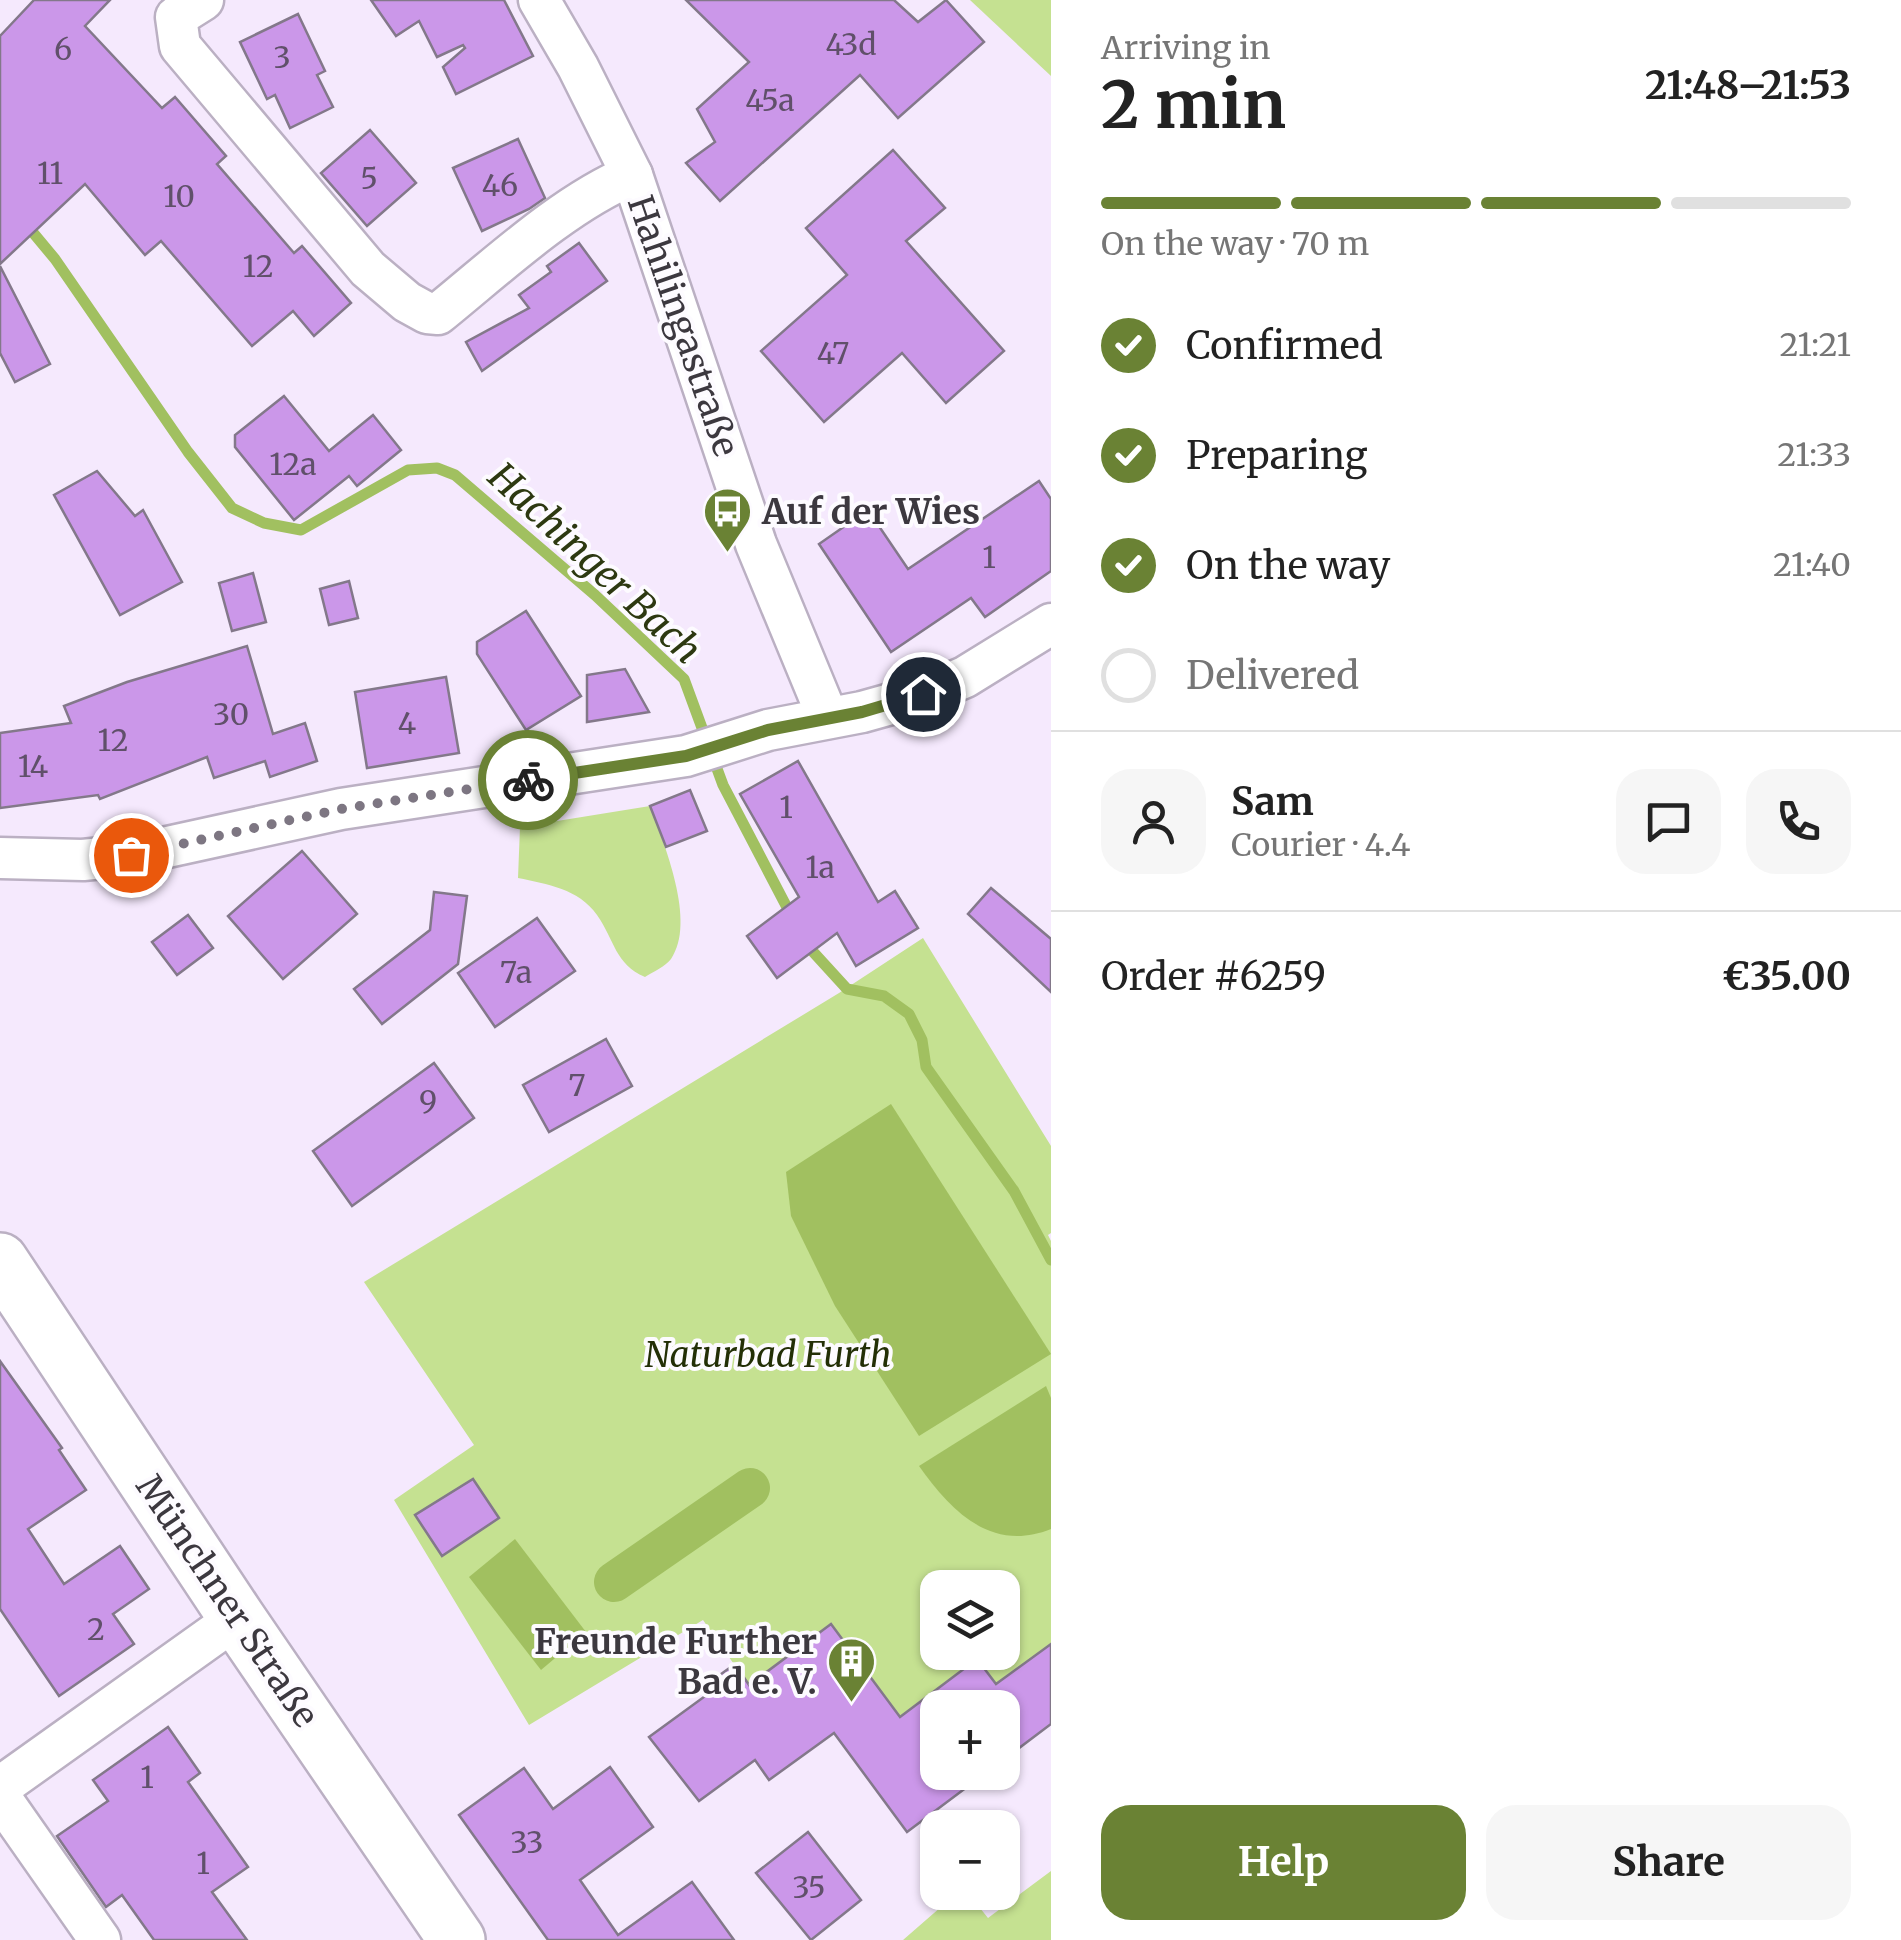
<!DOCTYPE html>
<meta charset="utf-8">
<style>
:root{--surface:#fff;--page:#f6f6f6;--text:#222;--muted:#767676;--line:#e0e0e0;--accent:#6a8234}
body{margin:0;font-family:Merriweather,serif;background:var(--page);color:var(--text);height:100vh;display:flex;flex-direction:column;font-size:38px;white-space:nowrap}
*{box-sizing:border-box;margin:0}
p{font-size:32px;color:var(--muted)}
.icon{flex:none;width:55px;height:55px;fill:none;stroke:currentColor;stroke-width:2;stroke-linecap:round;stroke-linejoin:round}
.map{position:relative;flex:1;overflow:hidden}
.panel{display:flex;flex-direction:column;background:var(--surface);width:850px}
.panel>*{flex:none}
.fabs{position:absolute;left:920px;top:1570px;display:grid;gap:20px}
.fabs a{display:grid;place-items:center;width:100px;height:100px;border-radius:20px;background:var(--surface);box-shadow:0 2px 8px #0004;font-size:50px}
.pin{position:absolute;display:grid;place-items:center;width:85px;height:85px;color:#fff;margin:-42px;border:5px solid #fff;border-radius:50%;box-shadow:0 2px 10px #0007}
.courier{position:absolute;display:grid;place-items:center;width:100px;height:100px;margin:-50px;border:8px solid #6a8234;border-radius:50%;background:#fff;color:#222;box-shadow:0 2px 12px #0007}
.summary em{font-style:normal;font-weight:700}
.summary div{display:flex;flex-direction:column-reverse}
.summary{display:flex;align-items:center;justify-content:space-between;height:170px;padding:0 50px}
h1{font-size:65px;font-weight:700;line-height:75px}
.bar{display:grid;grid-template-columns:repeat(4,1fr);gap:15px 10px;align-content:center;height:120px;padding:0 50px}
.bar i{height:12px;border-radius:8px;background:var(--line)}
.bar .selected{background:var(--accent)}
.bar p{grid-column:span 4}
.line{display:flex;align-items:center;gap:25px;padding:0 50px;border-top:2px solid var(--line)}
.line div{flex:1}
.round{display:grid;place-items:center;flex:none;width:105px;height:105px;border-radius:30px;background:var(--page)}
ol{padding:0 50px;list-style:none}
li{display:flex;align-items:center;gap:30px;height:110px}
li p{margin-inline-start:auto}
li .icon{padding:10px;border-radius:50%;background:var(--accent);color:#fff;stroke-width:4}
li:last-child{color:var(--muted)}
li i{width:55px;height:55px;border:5px solid var(--line);border-radius:50%}
.action{display:flex;gap:20px;margin-top:auto;padding:20px 50px}
.action a{flex:1;height:115px;border-radius:30px;background:var(--accent);color:#fff;font-size:40px;font-weight:700;line-height:115px;text-align:center}
.action a+a{background:var(--page);color:var(--text)}
main{display:flex;flex:1;min-height:0}
.map>svg:first-child{display:block}
</style>
<main>
<div class="map">
<svg width="1051" height="1940" viewBox="0 0 1051 1940">
<rect width="100%" height="100%" fill="#f5e9fd"/>
<g fill="#c5e191" fill-rule="evenodd">
<path d="M 970,0 L 1051,0 L 1051,76 Z"/>
<path d="M 650,806 C 664,844 697,922 671,959 C 666,966 653,972 645,977 C 615,964 615,941 597,915 C 579,889 547,884 518,878 L 520,827 Z"/>
<path d="M 923,938 L 1051,1146 L 1051,1233 L 1048,1235 L 1051,1241 L 1051,1721 L 1003,1761 L 1002,1708 L 938,1708 L 938,1772 L 987,1773 L 907,1832 L 794,1680 L 759,1700 L 703,1620 L 529,1725 L 394,1500 L 474,1445 L 364,1282 L 839,993 ZM 938,1588 L 1002,1588 L 1002,1652 L 938,1652 Z"/>
<path d="M 1051,1871 L 1051,1940 L 903,1940 L 957,1893 L 968,1893 L 988,1918 Z"/>
</g>
<g fill="#a1c060">
<path d="M 891,1104 L 1051,1354 L 919,1436 L 835,1306 L 791,1216 L 786,1172 Z"/>
<path d="M 1046,1386 L 1051,1398 L 1051,1529 C 991,1553 951,1511 919,1466 Z"/>
<path d="M 515,1539 L 586,1632 L 541,1670 L 469,1577 Z"/>
</g>
<g fill="none" stroke-linecap="round" stroke-linejoin="round">
<g stroke="#a1c060" stroke-width="11">
<path d="M 25,223 L 55,259 L 188,452 L 232,508 L 264,523 L 301,530 L 408,470 L 437,468 L 455,475 L 595,595 L 684,679 L 723,785 L 792,917"/>
<path d="M 805,943 L 847,989 L 884,996 L 909,1014 L 922,1040 L 926,1067 L 1014,1191 L 1051,1260"/>
</g>
<path stroke="#a1c060" stroke-width="40" d="M 614,1582 L 750,1488"/>
</g>
<g fill="#cb97e9" stroke="#83788a" stroke-width="2.5">
<path d="M 34,0 L 110,0 L 85,26 L 162,108 L 175,97 L 226,156 L 217,164 L 294,253 L 302,246 L 351,303 L 314,336 L 293,311 L 252,346 L 161,241 L 145,255 L 85,184 L 0,264 L 0,36 Z"/>
<path d="M 371,0 L 504,0 L 533,56 L 456,94 L 443,67 L 465,48 L 463,45 L 437,57 L 419,21 L 396,36 Z"/>
<path d="M 686,0 L 894,0 L 918,22 L 946,0 L 984,42 L 898,118 L 860,75 L 720,201 L 686,163 L 715,142 L 697,109 L 749,62 Z"/>
<path d="M 298,14 L 325,71 L 317,75 L 333,107 L 290,128 L 275,95 L 267,99 L 240,42 Z"/>
<path d="M 370,130 L 416,183 L 367,226 L 321,173 Z"/>
<path d="M 518,139 L 545,198 L 529,209 L 482,231 L 453,168 Z"/>
<path d="M 893,150 L 945,208 L 906,241 L 1004,351 L 946,403 L 902,353 L 824,422 L 761,351 L 847,275 L 806,228 Z"/>
<path d="M 579,243 L 607,281 L 482,371 L 466,342 L 529,308 L 519,295 L 551,272 L 547,266 Z"/>
<path d="M 0,266 L 50,364 L 15,382 L 0,353 Z"/>
<path d="M 284,396 L 329,451 L 373,415 L 401,450 L 357,486 L 349,476 L 294,520 L 235,447 L 235,435 Z"/>
<path d="M 97,471 L 135,516 L 143,510 L 182,582 L 120,615 L 54,495 Z"/>
<path d="M 1039,481 L 1051,499 L 1051,571 L 985,617 L 971,598 L 891,652 L 819,544 L 868,510 L 908,569 Z"/>
<path d="M 253,573 L 266,622 L 232,631 L 219,583 Z"/>
<path d="M 349,581 L 358,618 L 329,625 L 320,589 Z"/>
<path d="M 526,611 L 581,696 L 526,730 L 477,654 L 477,642 Z"/>
<path d="M 247,646 L 273,734 L 305,723 L 317,761 L 270,777 L 265,761 L 214,778 L 207,757 L 100,799 L 98,795 L 0,808 L 0,733 L 71,723 L 64,706 L 127,682 Z"/>
<path d="M 625,669 L 649,712 L 587,722 L 587,675 Z"/>
<path d="M 446,677 L 459,753 L 367,768 L 355,692 Z"/>
<path d="M 798,761 L 878,902 L 895,891 L 918,928 L 856,966 L 837,933 L 777,978 L 747,936 L 799,897 L 740,794 Z"/>
<path d="M 690,790 L 707,831 L 666,847 L 650,806 Z"/>
<path d="M 302,851 L 357,914 L 283,979 L 228,916 Z"/>
<path d="M 991,888 L 1051,939 L 1051,992 L 968,914 Z"/>
<path d="M 434,892 L 467,896 L 458,964 L 382,1024 L 354,989 L 430,930 Z"/>
<path d="M 188,915 L 213,948 L 177,975 L 152,942 Z"/>
<path d="M 537,918 L 575,971 L 495,1027 L 458,973 Z"/>
<path d="M 606,1039 L 632,1086 L 549,1132 L 523,1085 Z"/>
<path d="M 434,1063 L 474,1118 L 352,1206 L 313,1151 Z"/>
<path d="M 0,1361 L 62,1448 L 59,1450 L 86,1490 L 28,1529 L 64,1584 L 120,1546 L 149,1589 L 113,1614 L 134,1644 L 59,1696 L 0,1609 Z"/>
<path d="M 473,1479 L 499,1518 L 442,1556 L 415,1515 Z"/>
<path d="M 831,1624 L 900,1717 L 977,1659 L 996,1684 L 1051,1644 L 1051,1724 L 1002,1761 L 1002,1708 L 938,1708 L 938,1772 L 987,1772 L 907,1832 L 834,1733 L 769,1780 L 755,1760 L 699,1801 L 649,1737 L 708,1694 L 703,1687 L 735,1664 L 749,1685 Z"/>
<path d="M 168,1727 L 200,1773 L 188,1782 L 248,1867 L 212,1892 L 247,1940 L 154,1940 L 122,1895 L 106,1907 L 57,1836 L 108,1801 L 93,1780 Z"/>
<path d="M 610,1767 L 653,1827 L 580,1880 L 618,1935 L 692,1882 L 734,1940 L 548,1940 L 459,1815 L 524,1768 L 553,1809 Z"/>
<path d="M 808,1832 L 861,1900 L 811,1940 L 756,1873 Z"/>
</g>
<g fill="none" stroke-linecap="round" stroke-linejoin="round">
<defs>
<g id="street">
<path d="M 203,0 L 176,17 L 180,46 L 368,269 L 407,302 L 427,313 L 438,314 C 495,268 564,203 632,175"/>
<path d="M 539,0 L 578,67 L 632,175 L 756,544 L 828,718"/>
<path d="M 0,858 L 83,860 L 131,855 L 341,809 L 686,756 L 768,730 L 862,712 L 923,695 L 965,677 L 1051,624"/>
<path d="M 0,1787 L 237,1618"/>
<path d="M 0,1797 L 100,1940"/>
</g>
<path id="secondary" d="M 0,1261 L 237,1618 L 457,1940"/>
</defs>
<use href="#street" stroke="#bbb0c3" stroke-width="45"/>
<use href="#secondary" stroke="#bbb0c3" stroke-width="60"/>
<use href="#street" stroke="#fff" stroke-width="40"/>
<use href="#secondary" stroke="#fff" stroke-width="55"/>
</g>
<g fill="none" stroke-linecap="round" stroke-linejoin="round">
<path stroke="#7d7682" stroke-width="10" stroke-dasharray="0 18" d="M 131,855 L 341,809 L 528,780"/>
<path stroke="#6a8234" stroke-width="12" d="M 528,780 L 686,756 L 768,730 L 862,712 L 923,694"/>
</g>
<defs>
<symbol id="bus-pin" viewBox="-11 -11 22 30"><path d="M0 17L-7.5 6A9.5 9.5 0 1 1 7.5 6Z" fill="#6a8234" stroke="#fdfbff"/><path d="M-5-6H5V4H4V6H2V4H-2V6H-4V4H-5ZM-3.5-4V0h7V-4ZM-3.5 1.2v1.5H-2V1.2ZM2 1.2v1.5H3.5V1.2Z" fill="#fff"/></symbol>
<symbol id="building-pin" viewBox="-11 -11 22 30"><path d="M0 17L-7.5 6A9.5 9.5 0 1 1 7.5 6Z" fill="#6a8234" stroke="#fdfbff"/><path d="M-4-6H4V6H1V3H-1V6H-4ZM-2.5-4.3h1.7v1.8h-1.7ZM.8-4.3h1.7v1.8H.8ZM-2.5-1h1.7V.8h-1.7ZM.8-1h1.7V.8H.8Z" fill="#fff"/></symbol>
</defs>
<g fill-rule="evenodd">
<use href="#bus-pin" x="700" y="484" width="55" height="75"/>
<use href="#building-pin" x="824" y="1634" width="55" height="75"/>
</g>
<g text-anchor="middle" dominant-baseline="central" stroke-width="8" stroke-linejoin="round" paint-order="stroke">
<g font-size="30" fill="#60506a">
<text x="851" y="44">43d</text>
<text x="63" y="49">6</text>
<text x="282" y="57">3</text>
<text x="770" y="100">45a</text>
<text x="50" y="173">11</text>
<text x="369" y="178">5</text>
<text x="500" y="185">46</text>
<text x="179" y="196">10</text>
<text x="258" y="266">12</text>
<text x="833" y="353">47</text>
<text x="293" y="464">12a</text>
<text x="989" y="557">1</text>
<text x="231" y="714">30</text>
<text x="407" y="723">4</text>
<text x="113" y="740">12</text>
<text x="33" y="766">14</text>
<text x="786" y="807">1</text>
<text x="820" y="867">1a</text>
<text x="516" y="972">7a</text>
<text x="577" y="1085">7</text>
<text x="428" y="1101">9</text>
<text x="96" y="1629">2</text>
<text x="147" y="1777">1</text>
<text x="527" y="1842">33</text>
<text x="203" y="1863">1</text>
<text x="809" y="1887">35</text>
</g>
<g font-size="35" fill="#3c383f" stroke="#fdfbff">
<text transform="translate(683 326) rotate(71)">Hahilingastraße</text>
<text transform="translate(227 1601) rotate(56)">Münchner Straße</text>
</g>
<g font-size="35" font-weight="bold" fill="#3c383f" stroke="#fdfbff" text-anchor="start">
<text x="762" y="512">Auf der Wies</text>
<text x="817" y="1642" text-anchor="end">Freunde Further<tspan x="817" dy="40">Bad e. V.</tspan></text>
</g>
<g font-size="35" font-style="italic" fill="#232f06" stroke="#fdfbff">
<text x="768" y="1355">Naturbad Furth</text>
</g>
<g font-size="38" font-style="italic" fill="#2d3911" stroke="#fdfbff">
<text transform="translate(595 563) rotate(43)">Hachinger Bach</text>
</g>
</g>
</svg>
<div class="fabs">
<a><svg class="icon" aria-label="layers" viewBox="0 0 24 24"><path d="M12 4l9 5-9 5-9-5zM3 14l9 5 9-5"/></svg></a>
<a>+</a>
<a>−</a>
</div>
<div class="pin" style="left:131px;top:855px;background:#ea580c"><svg class="icon" aria-label="bag" viewBox="0 0 24 24"><path d="M5 8h14l-1 12H6zM9 8a3 3 0 0 1 6 0"/></svg></div>
<div class="pin" style="left:923px;top:694px;background:#1f2937"><svg class="icon" aria-label="home" viewBox="0 0 24 24"><path d="M3 11l9-7 9 7M6 9v11h12V9"/></svg></div>
<div class="courier" style="left:528px;top:780px"><svg class="icon" aria-label="bike" viewBox="0 0 24 24"><circle cx="6" cy="16" r="4"/><circle cx="18" cy="16" r="4"/><path d="M6 16l4-8h5l3 8M10 8l3 8H6M13 5h3"/></svg></div>
</div>
<section class="panel">
<div class="summary"><div><h1>2 min</h1><p>Arriving in</p></div><em>21:48–21:53</em></div>
<div class="bar"><i class="selected"></i><i class="selected"></i><i class="selected"></i><i></i><p>On the way · 70 m</p></div>
<ol>
<li><svg class="icon" aria-label="check" viewBox="0 0 24 24"><path d="M5 12l5 5 9-10"/></svg>Confirmed<p>21:21</p></li>
<li><svg class="icon" aria-label="check" viewBox="0 0 24 24"><path d="M5 12l5 5 9-10"/></svg>Preparing<p>21:33</p></li>
<li><svg class="icon" aria-label="check" viewBox="0 0 24 24"><path d="M5 12l5 5 9-10"/></svg>On the way<p>21:40</p></li>
<li><i></i>Delivered</li>
</ol>
<div class="line" style="height:180px"><a class="round"><svg class="icon" aria-label="person" viewBox="0 0 24 24"><circle cx="12" cy="8" r="4"/><path d="M4 21q1-7 8-7t8 7"/></svg></a><div><b>Sam</b><p>Courier · 4.4</p></div><a class="round"><svg class="icon" aria-label="chat" viewBox="0 0 24 24"><path d="M4 5h16v11H9l-5 4z"/></svg></a><a class="round"><svg class="icon" aria-label="phone" viewBox="0 0 24 24"><path d="M5 4h4l2 5-3 2q2 4 5 5l2-3 5 2v4C11 20 4 13 5 4z"/></svg></a></div>
<div class="line" style="height:130px"><div>Order #6259</div><b>€35.00</b></div>
<div class="action"><a>Help</a><a>Share</a></div>
</section>
</main>
